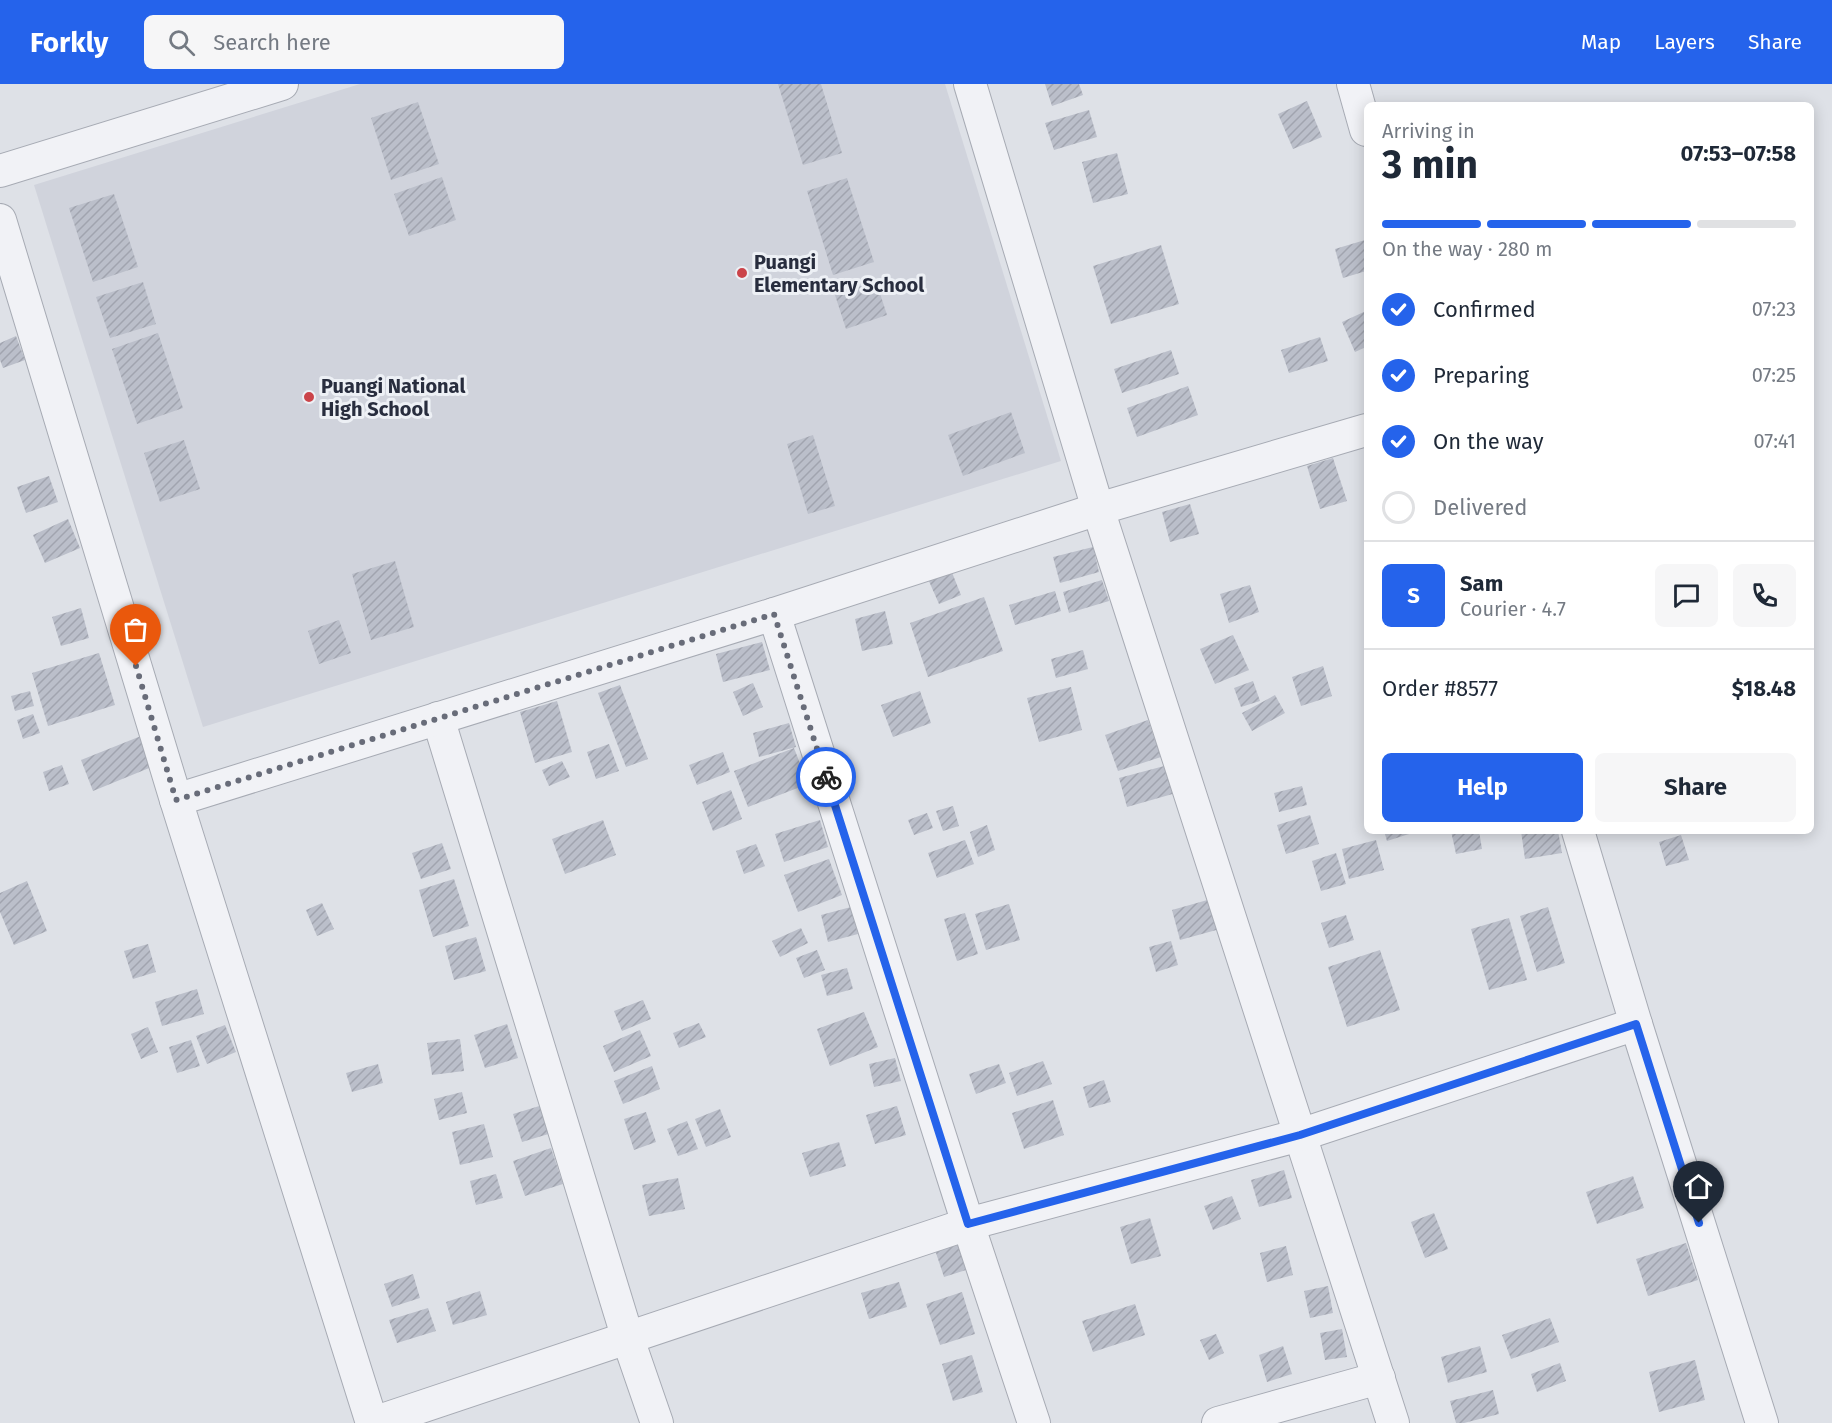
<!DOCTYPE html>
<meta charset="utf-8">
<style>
:root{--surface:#fff;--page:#f6f6f7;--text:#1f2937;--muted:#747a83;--line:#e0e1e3;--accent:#2563eb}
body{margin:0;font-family:"Fira Sans",sans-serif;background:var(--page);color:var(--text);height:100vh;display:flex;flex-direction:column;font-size:22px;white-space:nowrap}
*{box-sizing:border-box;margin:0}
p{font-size:20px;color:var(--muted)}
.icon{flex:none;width:33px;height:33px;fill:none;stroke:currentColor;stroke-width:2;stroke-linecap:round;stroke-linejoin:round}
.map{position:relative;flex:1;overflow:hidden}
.drawer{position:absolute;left:1364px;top:18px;width:450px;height:732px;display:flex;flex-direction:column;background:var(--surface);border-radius:9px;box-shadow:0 3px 15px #0003}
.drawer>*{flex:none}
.pin{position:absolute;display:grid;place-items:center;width:51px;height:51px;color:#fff;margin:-62px -26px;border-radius:50% 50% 50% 0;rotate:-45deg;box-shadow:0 0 6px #0007}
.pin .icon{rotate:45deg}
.courier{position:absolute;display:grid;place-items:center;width:60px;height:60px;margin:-30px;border:4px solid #2563eb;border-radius:50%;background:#fff;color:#222;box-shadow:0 2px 8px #0007}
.headline em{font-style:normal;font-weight:700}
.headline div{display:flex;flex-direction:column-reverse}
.headline{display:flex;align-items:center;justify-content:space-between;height:102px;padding:0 18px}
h1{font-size:39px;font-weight:700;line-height:45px}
.bar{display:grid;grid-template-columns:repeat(4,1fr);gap:9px 6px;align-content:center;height:72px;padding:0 18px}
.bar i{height:8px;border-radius:4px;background:var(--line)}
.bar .active{background:var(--accent)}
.bar p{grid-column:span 4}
.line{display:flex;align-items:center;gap:15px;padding:0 18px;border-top:2px solid var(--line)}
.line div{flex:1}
.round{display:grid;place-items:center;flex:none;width:63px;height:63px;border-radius:9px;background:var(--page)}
ol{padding:0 18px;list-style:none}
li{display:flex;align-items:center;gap:18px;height:66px}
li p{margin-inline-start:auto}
li .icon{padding:6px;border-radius:50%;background:var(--accent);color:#fff;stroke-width:4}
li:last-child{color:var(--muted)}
li i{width:33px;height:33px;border:3px solid var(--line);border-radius:50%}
.action{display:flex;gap:12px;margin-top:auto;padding:12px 18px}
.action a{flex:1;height:69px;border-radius:9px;background:var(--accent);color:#fff;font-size:24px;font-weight:700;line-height:69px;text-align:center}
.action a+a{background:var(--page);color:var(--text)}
header{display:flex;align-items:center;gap:36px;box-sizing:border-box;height:84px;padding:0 30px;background:var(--accent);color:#fff}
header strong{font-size:28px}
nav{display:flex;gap:33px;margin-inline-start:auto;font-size:21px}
.search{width:420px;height:54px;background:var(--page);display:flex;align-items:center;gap:15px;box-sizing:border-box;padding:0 21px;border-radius:9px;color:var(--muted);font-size:22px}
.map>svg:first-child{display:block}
</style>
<header>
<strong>Forkly</strong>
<div class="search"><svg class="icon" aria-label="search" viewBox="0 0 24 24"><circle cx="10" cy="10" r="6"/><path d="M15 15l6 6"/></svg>Search here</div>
<nav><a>Map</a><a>Layers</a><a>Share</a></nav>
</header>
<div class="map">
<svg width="1832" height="1339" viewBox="0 0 1832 1339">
<defs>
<pattern id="building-hatch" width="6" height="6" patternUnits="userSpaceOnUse" patternTransform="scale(1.5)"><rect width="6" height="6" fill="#bbbfca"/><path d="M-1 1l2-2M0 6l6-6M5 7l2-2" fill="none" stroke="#a1a4af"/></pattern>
</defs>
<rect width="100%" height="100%" fill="#dee1e7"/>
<path fill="#d0d3dc" d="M 360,0 L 945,0 L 1061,377 L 203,643 L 34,101 Z"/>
<g fill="url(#building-hatch)">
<path d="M 778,0 L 821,0 L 842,69 L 803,81 Z"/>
<path d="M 1045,0 L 1079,0 L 1083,11 L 1052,22 Z"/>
<path d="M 1307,17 L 1322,53 L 1293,65 L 1278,30 Z"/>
<path d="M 418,18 L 439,80 L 391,96 L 371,34 Z"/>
<path d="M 1089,26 L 1097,53 L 1054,66 L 1045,39 Z"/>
<path d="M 1117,69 L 1128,110 L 1093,119 L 1082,78 Z"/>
<path d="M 442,93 L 456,136 L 409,152 L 394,110 Z"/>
<path d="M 847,94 L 874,178 L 833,191 L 807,107 Z"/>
<path d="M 114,110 L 138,183 L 93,198 L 69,124 Z"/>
<path d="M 1365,156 L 1366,187 L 1343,194 L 1335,165 Z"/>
<path d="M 1161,161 L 1179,220 L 1111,240 L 1093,182 Z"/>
<path d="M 876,197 L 887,231 L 846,245 L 835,211 Z"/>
<path d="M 143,198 L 156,240 L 110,254 L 96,213 Z"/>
<path d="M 1366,227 L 1366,263 L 1355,268 L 1342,238 Z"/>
<path d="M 158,249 L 183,324 L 137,340 L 112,265 Z"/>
<path d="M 16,252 L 25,276 L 3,284 L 0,276 L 0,259 Z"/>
<path d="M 1320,253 L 1328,277 L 1289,289 L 1281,266 Z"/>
<path d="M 1171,266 L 1179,290 L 1122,309 L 1114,285 Z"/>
<path d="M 1188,302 L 1198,331 L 1137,353 L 1127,324 Z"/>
<path d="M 1011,328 L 1025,369 L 963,392 L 948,351 Z"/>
<path d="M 813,351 L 835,422 L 808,430 L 787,360 Z"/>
<path d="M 184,356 L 200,405 L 160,418 L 144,369 Z"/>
<path d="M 1333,374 L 1347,417 L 1320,425 L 1307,382 Z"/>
<path d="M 49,392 L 58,418 L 26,429 L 17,403 Z"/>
<path d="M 1190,420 L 1199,450 L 1170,458 L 1162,428 Z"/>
<path d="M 68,435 L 80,464 L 45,479 L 33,451 Z"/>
<path d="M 1093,463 L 1099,488 L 1060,499 L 1053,473 Z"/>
<path d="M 395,477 L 414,543 L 371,556 L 352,490 Z"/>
<path d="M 951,486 L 961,511 L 939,520 L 928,495 Z"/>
<path d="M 1102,496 L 1109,517 L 1069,529 L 1063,508 Z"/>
<path d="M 1250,501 L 1259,528 L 1229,539 L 1220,510 Z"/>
<path d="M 1055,507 L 1061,527 L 1015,541 L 1009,521 Z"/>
<path d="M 984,513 L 1003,567 L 928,593 L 910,539 Z"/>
<path d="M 81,524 L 89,554 L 61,562 L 52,533 Z"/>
<path d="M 885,527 L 893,560 L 862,567 L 855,535 Z"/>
<path d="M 339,536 L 351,569 L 319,580 L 308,547 Z"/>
<path d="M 1233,551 L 1249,586 L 1215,600 L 1200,565 Z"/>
<path d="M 762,558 L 770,586 L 723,598 L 716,570 Z"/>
<path d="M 1083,566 L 1088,585 L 1056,594 L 1051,575 Z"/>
<path d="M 99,569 L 115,621 L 48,642 L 32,589 Z"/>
<path d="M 1323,582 L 1332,612 L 1301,622 L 1292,593 Z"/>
<path d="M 1253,597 L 1260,617 L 1241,623 L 1234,604 Z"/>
<path d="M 753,599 L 763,623 L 743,632 L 733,608 Z"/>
<path d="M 620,601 L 648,675 L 626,683 L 598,609 Z"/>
<path d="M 1071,603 L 1082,646 L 1039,658 L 1027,614 Z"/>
<path d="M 30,607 L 34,622 L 15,627 L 11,612 Z"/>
<path d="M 920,607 L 931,639 L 893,653 L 881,621 Z"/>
<path d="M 1275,611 L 1285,629 L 1252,647 L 1242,629 Z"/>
<path d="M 557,617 L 572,668 L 535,679 L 520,628 Z"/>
<path d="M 33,630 L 40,649 L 23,655 L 17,636 Z"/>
<path d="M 1148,636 L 1161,673 L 1118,687 L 1105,651 Z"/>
<path d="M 789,639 L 796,663 L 759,673 L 753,649 Z"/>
<path d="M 141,652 L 154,682 L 93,707 L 81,676 Z"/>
<path d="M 609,660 L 619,687 L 596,695 L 587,668 Z"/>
<path d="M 794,664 L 808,700 L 748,723 L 734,687 Z"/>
<path d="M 723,668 L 730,688 L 697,701 L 689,681 Z"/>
<path d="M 562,677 L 570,693 L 549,702 L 542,686 Z"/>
<path d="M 62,681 L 69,700 L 49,707 L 43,688 Z"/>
<path d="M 1168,681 L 1176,709 L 1127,723 L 1119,694 Z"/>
<path d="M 1302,702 L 1307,721 L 1279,728 L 1274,709 Z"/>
<path d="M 731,706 L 742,735 L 713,747 L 702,718 Z"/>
<path d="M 953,722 L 959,742 L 943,747 L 936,727 Z"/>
<path d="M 927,729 L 933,744 L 914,751 L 908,736 Z"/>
<path d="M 1310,731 L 1319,760 L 1286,770 L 1277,741 Z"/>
<path d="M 603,736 L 616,771 L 565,790 L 552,755 Z"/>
<path d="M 820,736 L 828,763 L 784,778 L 775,750 Z"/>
<path d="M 987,741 L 995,766 L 978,773 L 970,748 Z"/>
<path d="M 1384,747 L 1409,747 L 1409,750 L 1387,757 Z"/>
<path d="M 1451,747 L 1479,747 L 1482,765 L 1456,770 Z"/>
<path d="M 1521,747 L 1558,747 L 1562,769 L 1525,775 Z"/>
<path d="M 1681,751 L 1689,776 L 1666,782 L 1659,758 Z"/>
<path d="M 965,756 L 974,780 L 937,794 L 928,769 Z"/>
<path d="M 1376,756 L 1384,786 L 1349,795 L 1342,765 Z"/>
<path d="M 442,759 L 451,785 L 421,795 L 412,769 Z"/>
<path d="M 756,760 L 765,782 L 744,790 L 736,767 Z"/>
<path d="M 1336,769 L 1346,800 L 1321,807 L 1312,777 Z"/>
<path d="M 829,775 L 842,811 L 798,828 L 784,791 Z"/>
<path d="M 454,795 L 469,842 L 433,853 L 419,806 Z"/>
<path d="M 27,797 L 47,847 L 14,861 L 0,828 L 0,809 Z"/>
<path d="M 1211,815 L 1220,845 L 1180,856 L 1172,826 Z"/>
<path d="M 322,819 L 334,845 L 317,852 L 306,826 Z"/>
<path d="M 1009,820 L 1020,856 L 986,866 L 975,830 Z"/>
<path d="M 851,823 L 858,850 L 828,858 L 821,831 Z"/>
<path d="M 1548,823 L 1565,879 L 1537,888 L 1520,832 Z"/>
<path d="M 965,829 L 978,870 L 957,877 L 944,835 Z"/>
<path d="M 1346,831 L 1354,856 L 1329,864 L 1321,839 Z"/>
<path d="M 1509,834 L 1527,896 L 1489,906 L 1471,845 Z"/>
<path d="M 801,844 L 808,859 L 780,873 L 772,857 Z"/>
<path d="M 476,853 L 486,887 L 454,896 L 445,862 Z"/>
<path d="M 1171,857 L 1178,881 L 1156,888 L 1149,863 Z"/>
<path d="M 148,860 L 156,888 L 133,895 L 124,867 Z"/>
<path d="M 817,866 L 825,886 L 804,894 L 796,874 Z"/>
<path d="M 1380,866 L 1400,926 L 1347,943 L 1328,883 Z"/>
<path d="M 847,884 L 853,905 L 827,912 L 821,891 Z"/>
<path d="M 197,905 L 204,930 L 162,942 L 155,918 Z"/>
<path d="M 643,916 L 651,935 L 622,947 L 614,927 Z"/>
<path d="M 864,928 L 878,963 L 830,982 L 817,945 Z"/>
<path d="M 699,939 L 706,953 L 679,964 L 673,949 Z"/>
<path d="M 507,940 L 518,974 L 485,984 L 474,951 Z"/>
<path d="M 225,941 L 236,968 L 207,980 L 196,952 Z"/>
<path d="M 148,943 L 158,968 L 141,975 L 131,950 Z"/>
<path d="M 640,946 L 651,972 L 614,988 L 603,962 Z"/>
<path d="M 460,955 L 464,987 L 432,991 L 427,959 Z"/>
<path d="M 191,956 L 200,982 L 177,989 L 169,963 Z"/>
<path d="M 895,974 L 901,997 L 874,1003 L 869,980 Z"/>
<path d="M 1043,977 L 1052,1000 L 1017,1012 L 1009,989 Z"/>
<path d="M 378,980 L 383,999 L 352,1008 L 346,989 Z"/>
<path d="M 999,980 L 1006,999 L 976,1010 L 969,990 Z"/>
<path d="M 652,982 L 660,1005 L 623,1020 L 614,997 Z"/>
<path d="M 1104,996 L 1111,1018 L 1089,1024 L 1083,1003 Z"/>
<path d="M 462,1008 L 467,1029 L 439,1036 L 434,1015 Z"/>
<path d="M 1053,1016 L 1064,1051 L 1024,1065 L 1012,1029 Z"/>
<path d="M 546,1020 L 555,1048 L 522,1058 L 513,1030 Z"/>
<path d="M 897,1022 L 906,1051 L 875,1060 L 866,1031 Z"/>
<path d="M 720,1025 L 731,1053 L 706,1063 L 695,1035 Z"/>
<path d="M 646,1028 L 656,1058 L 634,1066 L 624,1035 Z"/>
<path d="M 687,1037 L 698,1065 L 678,1072 L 667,1045 Z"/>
<path d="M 484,1040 L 493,1073 L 460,1081 L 452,1048 Z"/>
<path d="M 839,1058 L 846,1082 L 810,1093 L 802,1069 Z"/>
<path d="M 551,1064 L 563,1100 L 525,1112 L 513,1077 Z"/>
<path d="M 1284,1086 L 1292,1114 L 1259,1123 L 1251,1096 Z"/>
<path d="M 496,1090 L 503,1114 L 476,1121 L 470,1097 Z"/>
<path d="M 1633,1092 L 1644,1124 L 1597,1140 L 1586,1108 Z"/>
<path d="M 678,1094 L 685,1125 L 649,1132 L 642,1101 Z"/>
<path d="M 1232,1112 L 1241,1135 L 1213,1146 L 1204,1122 Z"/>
<path d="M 1434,1129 L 1448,1165 L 1425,1174 L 1411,1138 Z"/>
<path d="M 1150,1134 L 1161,1172 L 1131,1180 L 1120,1143 Z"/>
<path d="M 956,1156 L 966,1186 L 944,1193 L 934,1163 Z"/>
<path d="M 1686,1159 L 1698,1196 L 1648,1212 L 1636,1175 Z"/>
<path d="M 1286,1162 L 1293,1191 L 1267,1198 L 1260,1169 Z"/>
<path d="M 413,1190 L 420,1214 L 392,1223 L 384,1200 Z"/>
<path d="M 899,1198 L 907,1223 L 869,1235 L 861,1209 Z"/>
<path d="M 1328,1202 L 1333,1229 L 1310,1234 L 1304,1207 Z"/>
<path d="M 480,1207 L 487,1231 L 453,1241 L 446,1218 Z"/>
<path d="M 962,1208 L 975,1250 L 940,1261 L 926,1220 Z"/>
<path d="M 1135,1220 L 1145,1251 L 1093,1268 L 1082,1237 Z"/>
<path d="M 428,1224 L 436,1247 L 397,1259 L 389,1236 Z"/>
<path d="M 1550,1234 L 1559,1258 L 1511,1275 L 1502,1251 Z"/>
<path d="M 1342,1245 L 1347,1273 L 1325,1276 L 1320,1249 Z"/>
<path d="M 1216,1250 L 1224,1269 L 1209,1276 L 1200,1256 Z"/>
<path d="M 1283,1262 L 1292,1290 L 1267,1298 L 1259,1271 Z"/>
<path d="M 1480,1262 L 1487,1288 L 1448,1299 L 1441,1273 Z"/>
<path d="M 972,1271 L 983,1308 L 953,1317 L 942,1280 Z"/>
<path d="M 1695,1276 L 1705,1316 L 1659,1328 L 1649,1288 Z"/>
<path d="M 1560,1279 L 1566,1297 L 1537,1308 L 1531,1290 Z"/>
<path d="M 1493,1306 L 1499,1330 L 1464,1339 L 1456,1339 L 1450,1317 Z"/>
</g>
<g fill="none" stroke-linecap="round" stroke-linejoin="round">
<defs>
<g id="minor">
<path d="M 970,0 L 1098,425 L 1393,1339"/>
<path d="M 1353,0 L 1366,46"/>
<path d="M 0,87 L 282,0"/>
<path d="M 0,136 L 176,716 L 372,1339"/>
<path d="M 774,530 L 968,1140 L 1034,1339"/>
<path d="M 438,634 L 628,1255 L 657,1339"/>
<path d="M 176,716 L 774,530 L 1098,425 L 1366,346"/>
<path d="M 1578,747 L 1636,940 L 1762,1339"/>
<path d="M 373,1339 L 968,1140 L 1300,1051 L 1636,940"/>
<path d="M 1218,1339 L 1379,1294"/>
</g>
</defs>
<use href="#minor" stroke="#a7abb4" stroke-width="34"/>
<use href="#minor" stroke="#f1f2f6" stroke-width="32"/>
</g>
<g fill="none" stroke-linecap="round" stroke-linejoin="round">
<path stroke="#686c79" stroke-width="6" stroke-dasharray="0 10.8" d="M 136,582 L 176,716 L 774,530 L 826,693"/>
<path stroke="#2563eb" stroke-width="8" d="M 826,693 L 968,1140 L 1300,1051 L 1636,940 L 1699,1139"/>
</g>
<g fill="#cb444a" stroke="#edf0f5" stroke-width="2">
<circle cx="742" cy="189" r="6"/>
<circle cx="309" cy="313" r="6"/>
</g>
<g text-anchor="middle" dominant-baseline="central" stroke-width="6" stroke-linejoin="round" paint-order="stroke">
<g font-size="20" font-weight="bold" fill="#282d3e" stroke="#edf0f5" text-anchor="start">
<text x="754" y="178">Puangi<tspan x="754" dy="23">Elementary School</tspan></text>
<text x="321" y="302">Puangi National<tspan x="321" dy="23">High School</tspan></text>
</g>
</g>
</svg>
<div class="pin" style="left:136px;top:582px;background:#ea580c"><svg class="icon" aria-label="bag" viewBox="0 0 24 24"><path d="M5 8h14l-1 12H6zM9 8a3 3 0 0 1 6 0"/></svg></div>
<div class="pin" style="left:1699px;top:1139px;background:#1f2937"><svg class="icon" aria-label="home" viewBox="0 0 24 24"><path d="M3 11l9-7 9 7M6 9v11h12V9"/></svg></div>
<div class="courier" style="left:826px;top:693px"><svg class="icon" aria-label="bike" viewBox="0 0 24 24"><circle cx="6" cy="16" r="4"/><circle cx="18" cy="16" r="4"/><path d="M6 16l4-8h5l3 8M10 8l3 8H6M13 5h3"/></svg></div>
<section class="drawer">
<div class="headline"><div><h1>3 min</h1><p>Arriving in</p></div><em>07:53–07:58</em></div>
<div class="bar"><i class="active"></i><i class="active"></i><i class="active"></i><i></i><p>On the way · 280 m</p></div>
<ol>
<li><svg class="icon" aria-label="check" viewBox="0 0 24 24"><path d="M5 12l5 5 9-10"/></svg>Confirmed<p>07:23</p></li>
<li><svg class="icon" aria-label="check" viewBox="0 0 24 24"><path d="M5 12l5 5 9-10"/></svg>Preparing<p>07:25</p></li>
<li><svg class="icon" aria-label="check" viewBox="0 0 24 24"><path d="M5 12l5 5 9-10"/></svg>On the way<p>07:41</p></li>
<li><i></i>Delivered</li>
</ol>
<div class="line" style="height:108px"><b class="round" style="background:var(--accent);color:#fff">S</b><div><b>Sam</b><p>Courier · 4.7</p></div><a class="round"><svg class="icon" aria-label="chat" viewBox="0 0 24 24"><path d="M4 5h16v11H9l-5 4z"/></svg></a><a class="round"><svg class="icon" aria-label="phone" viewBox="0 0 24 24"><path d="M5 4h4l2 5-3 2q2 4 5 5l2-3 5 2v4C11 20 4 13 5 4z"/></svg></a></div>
<div class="line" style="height:78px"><div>Order #8577</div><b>$18.48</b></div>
<div class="action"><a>Help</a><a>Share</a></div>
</section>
</div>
